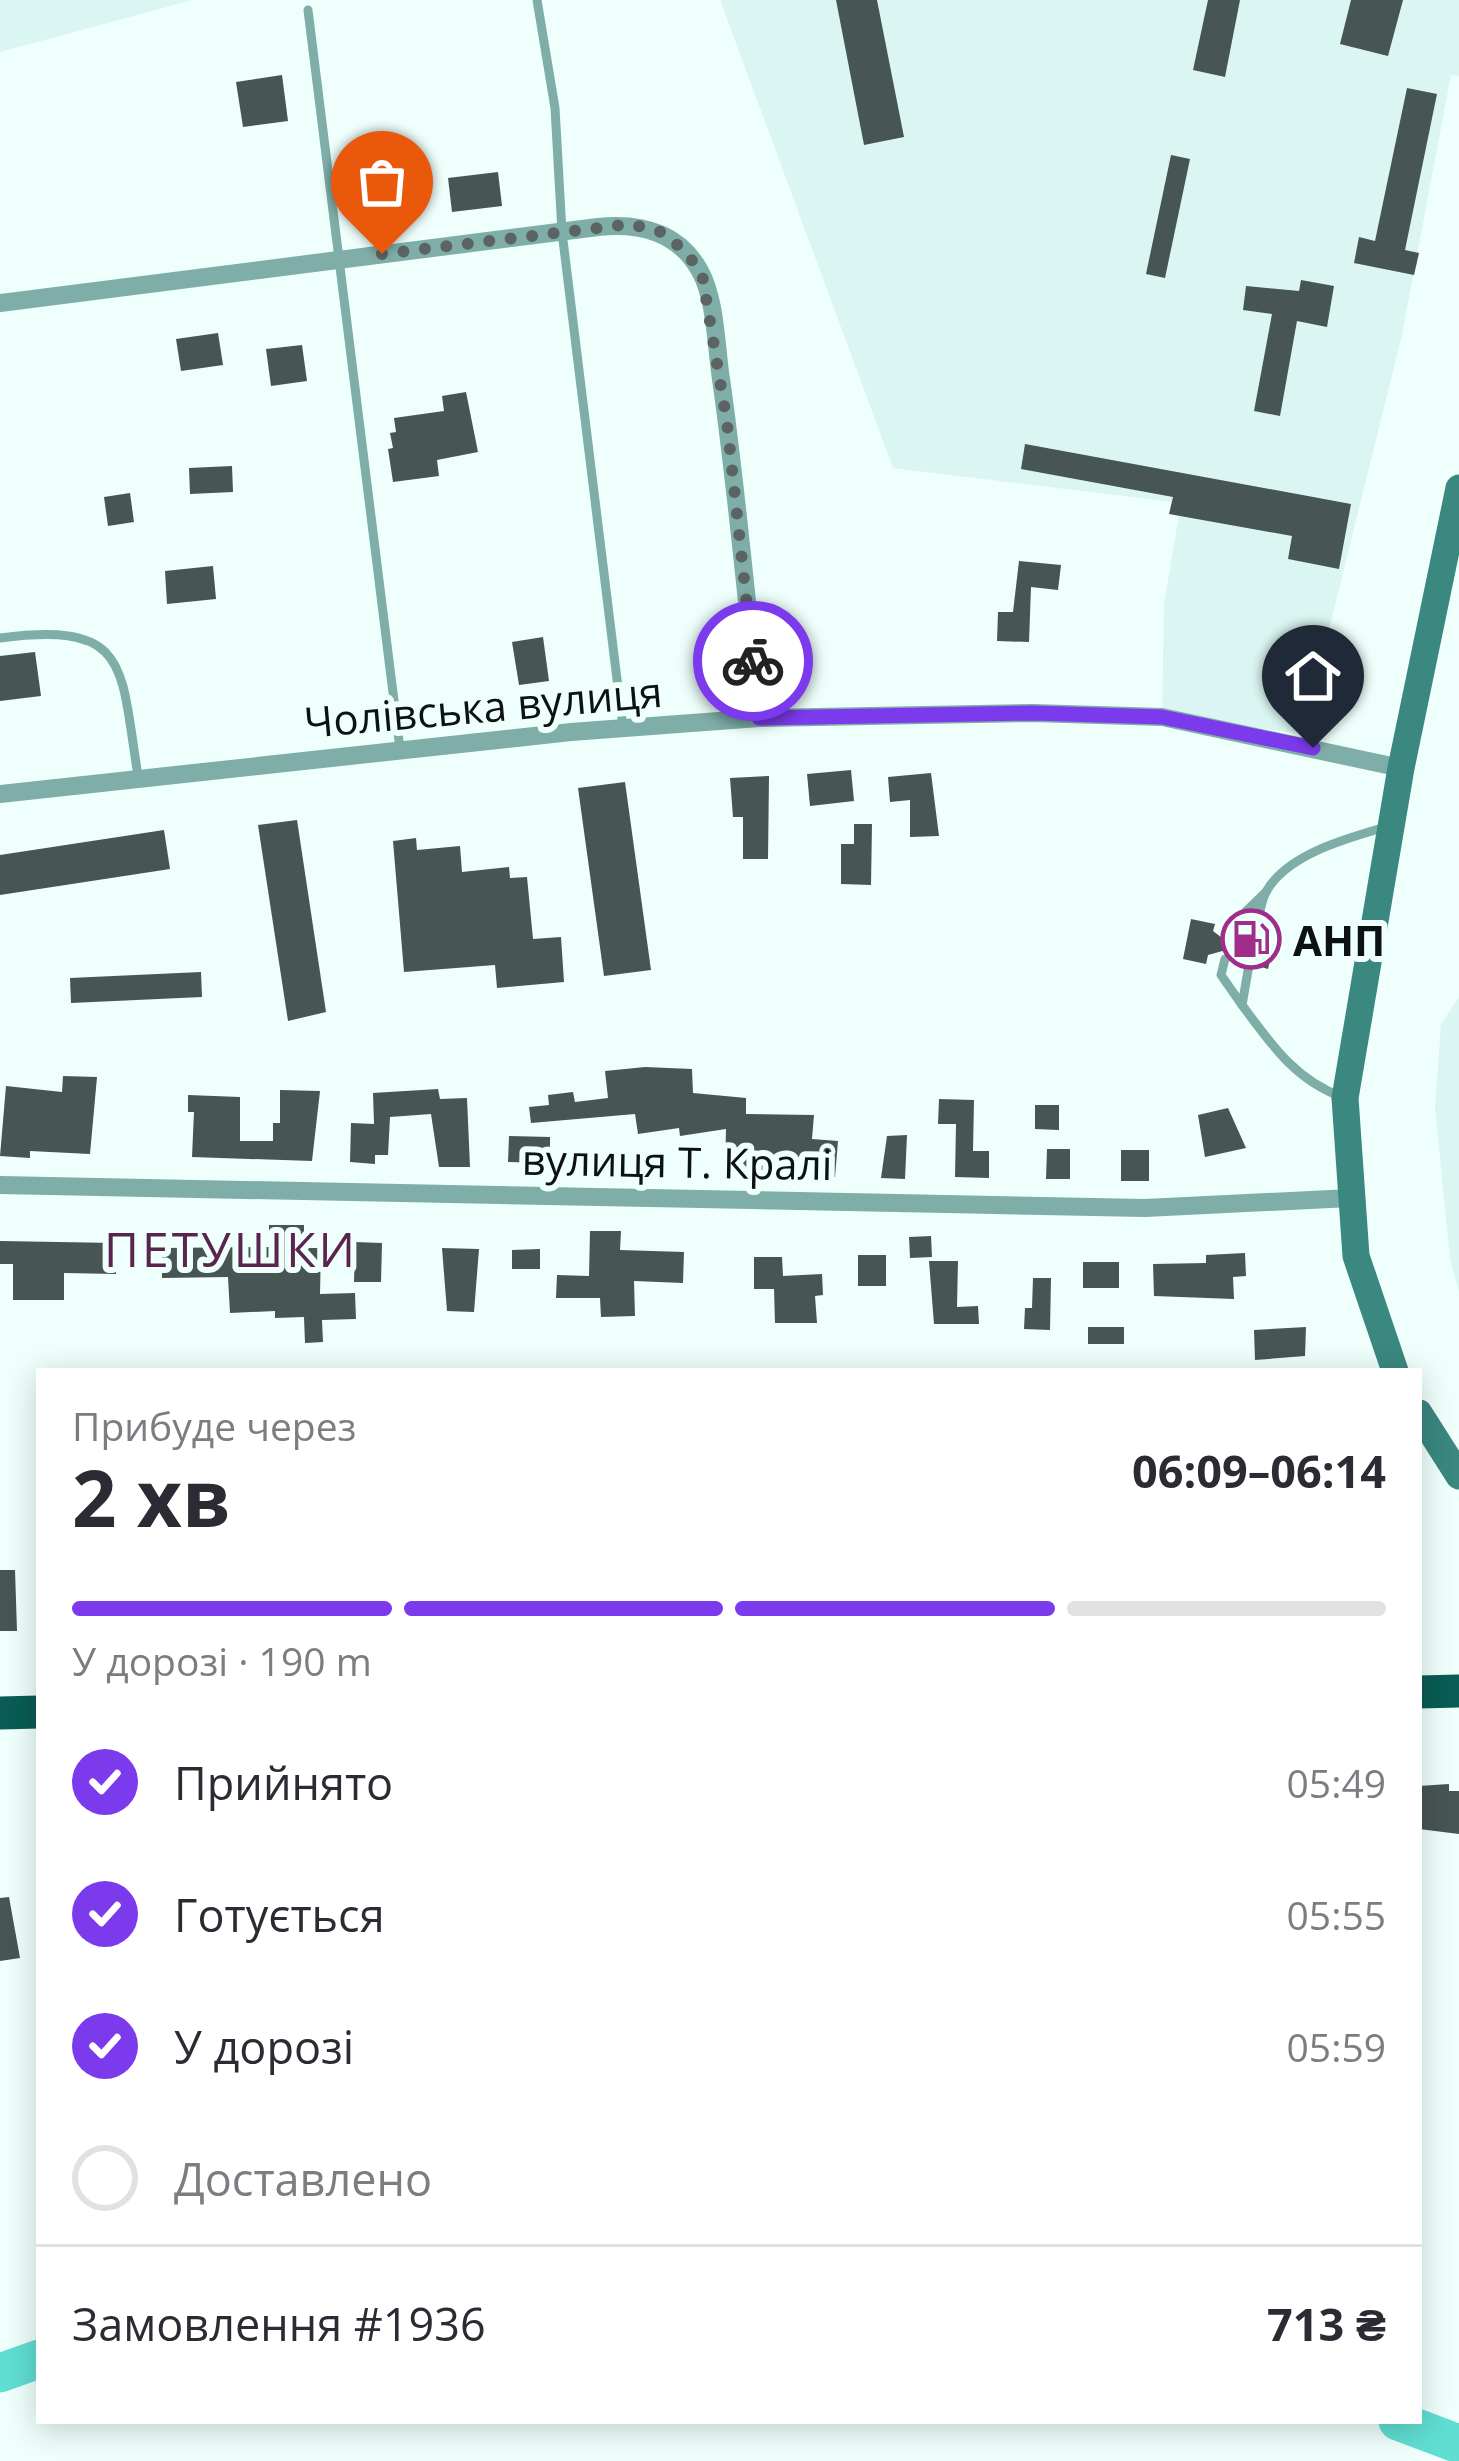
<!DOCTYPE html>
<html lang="uk">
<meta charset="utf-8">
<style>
:root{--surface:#fff;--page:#f2f2f3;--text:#2b2b33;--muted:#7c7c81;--line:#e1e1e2;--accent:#7c3aed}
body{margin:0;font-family:"Open Sans",sans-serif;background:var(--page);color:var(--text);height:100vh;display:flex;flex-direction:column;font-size:45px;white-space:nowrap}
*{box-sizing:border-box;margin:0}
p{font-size:39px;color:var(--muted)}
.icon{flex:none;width:66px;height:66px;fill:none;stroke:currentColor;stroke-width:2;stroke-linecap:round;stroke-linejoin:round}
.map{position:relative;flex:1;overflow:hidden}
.panel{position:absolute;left:36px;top:1368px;width:1386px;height:1056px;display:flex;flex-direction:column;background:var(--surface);border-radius:0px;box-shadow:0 6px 30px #0003}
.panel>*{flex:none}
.pin{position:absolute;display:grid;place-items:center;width:102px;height:102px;color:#fff;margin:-123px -51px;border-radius:50% 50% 50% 0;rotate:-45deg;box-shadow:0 0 12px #0007}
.pin .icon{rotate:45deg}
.courier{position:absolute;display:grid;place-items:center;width:120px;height:120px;margin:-60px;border:9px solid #7c3aed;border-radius:50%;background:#fff;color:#222;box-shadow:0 3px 15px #0007}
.overview em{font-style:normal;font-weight:700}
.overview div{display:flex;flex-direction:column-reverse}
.overview{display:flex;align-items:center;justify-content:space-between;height:204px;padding:0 36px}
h1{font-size:78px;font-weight:700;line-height:90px}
.bar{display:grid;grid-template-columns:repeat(4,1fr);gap:18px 12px;align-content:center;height:144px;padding:0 36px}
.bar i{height:15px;border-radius:9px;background:var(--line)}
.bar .on{background:var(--accent)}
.bar p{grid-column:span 4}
.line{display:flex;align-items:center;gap:30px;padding:0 36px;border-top:3px solid var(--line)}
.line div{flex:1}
ol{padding:0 36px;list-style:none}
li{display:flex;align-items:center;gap:36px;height:132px}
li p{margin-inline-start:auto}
li .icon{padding:12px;border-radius:50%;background:var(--accent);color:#fff;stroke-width:4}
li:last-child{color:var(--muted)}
li i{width:66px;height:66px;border:6px solid var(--line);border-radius:50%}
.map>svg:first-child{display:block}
</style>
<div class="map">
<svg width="1459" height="2461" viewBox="0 0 1459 2461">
<rect width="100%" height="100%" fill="#eefffc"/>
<g fill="#dbf6f2">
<path d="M 0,0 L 193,0 L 0,52 Z"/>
<path d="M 720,0 L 1459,0 L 1459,76 L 1451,75 L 1402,335 L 1303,734 L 1162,716 L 1164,604 L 1181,503 L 893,468 Z"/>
<path d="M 1459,997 L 1459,1292 L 1450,1259 L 1435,1108 L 1441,1024 Z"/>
</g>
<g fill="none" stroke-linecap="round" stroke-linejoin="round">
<g stroke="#60ded2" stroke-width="39">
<path d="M 0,2373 L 39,2359"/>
<path d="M 1398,2421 L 1459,2444"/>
</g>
</g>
<g fill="#475553">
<path d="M 836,0 L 877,0 L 904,137 L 864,145 Z"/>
<path d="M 1208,0 L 1240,0 L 1225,77 L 1193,70 Z"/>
<path d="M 1351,0 L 1403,0 L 1388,56 L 1340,44 Z"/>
<path d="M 282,75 L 288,121 L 243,127 L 236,82 Z"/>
<path d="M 1407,88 L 1437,94 L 1405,250 L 1419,253 L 1414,275 L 1354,263 L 1359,237 L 1375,241 Z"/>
<path d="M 1171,155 L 1190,159 L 1165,278 L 1146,274 Z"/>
<path d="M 498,172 L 502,206 L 452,212 L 448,178 Z"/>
<path d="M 1301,280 L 1334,286 L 1327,327 L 1297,321 L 1280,416 L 1254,411 L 1272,314 L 1243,310 L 1246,286 L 1299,291 Z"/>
<path d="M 218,333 L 223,365 L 181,371 L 176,339 Z"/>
<path d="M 302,345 L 307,381 L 271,386 L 266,349 Z"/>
<path d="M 466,392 L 478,452 L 437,460 L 439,476 L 393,482 L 388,449 L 393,448 L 390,433 L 396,432 L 394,418 L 444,411 L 442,396 Z"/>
<path d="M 1025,444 L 1351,504 L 1339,569 L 1288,559 L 1292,536 L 1169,514 L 1173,497 L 1021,469 Z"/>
<path d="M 232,466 L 233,492 L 190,494 L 189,468 Z"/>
<path d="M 130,493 L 134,522 L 108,526 L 104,497 Z"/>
<path d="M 1019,561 L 1061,565 L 1058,590 L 1031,587 L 1029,642 L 997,641 L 998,612 L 1013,612 Z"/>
<path d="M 213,566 L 216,599 L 167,604 L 165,571 Z"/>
<path d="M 543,637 L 549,681 L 519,685 L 512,642 Z"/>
<path d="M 35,652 L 41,696 L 0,701 L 0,656 Z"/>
<path d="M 851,770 L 854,801 L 810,806 L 807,774 Z"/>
<path d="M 931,773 L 939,836 L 910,837 L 910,800 L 890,802 L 888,777 Z"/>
<path d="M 769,776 L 768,859 L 743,859 L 743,817 L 733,817 L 730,778 Z"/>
<path d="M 625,782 L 651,970 L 604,976 L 578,788 Z"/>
<path d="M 297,820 L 326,1012 L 288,1021 L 258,825 Z"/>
<path d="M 854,824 L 872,824 L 871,885 L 841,884 L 841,844 L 854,844 Z"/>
<path d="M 164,830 L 170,869 L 0,895 L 0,855 Z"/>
<path d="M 416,838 L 417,850 L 460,846 L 462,872 L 509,867 L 510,878 L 527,877 L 533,939 L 561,937 L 564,982 L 497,988 L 495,965 L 404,972 L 393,841 Z"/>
<path d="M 1191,919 L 1215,924 L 1213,931 L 1230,944 L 1240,937 L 1252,948 L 1274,944 L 1268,969 L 1258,966 L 1252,956 L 1234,961 L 1226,950 L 1208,955 L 1206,964 L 1183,959 Z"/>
<path d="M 201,972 L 202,997 L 71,1003 L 70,978 Z"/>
<path d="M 645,1067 L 692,1069 L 693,1093 L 746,1098 L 746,1114 L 814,1115 L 812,1139 L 838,1141 L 835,1177 L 805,1174 L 806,1162 L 763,1159 L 763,1172 L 725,1171 L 726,1129 L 680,1136 L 679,1128 L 638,1134 L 635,1114 L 531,1123 L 529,1107 L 549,1105 L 548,1095 L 573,1092 L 575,1102 L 608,1098 L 605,1071 Z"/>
<path d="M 63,1076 L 97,1077 L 90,1154 L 30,1151 L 30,1158 L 0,1156 L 6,1086 L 62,1092 Z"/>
<path d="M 438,1089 L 440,1099 L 467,1098 L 470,1167 L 439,1167 L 431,1114 L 390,1117 L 388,1155 L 375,1155 L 375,1164 L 350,1162 L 351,1123 L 374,1124 L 373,1093 Z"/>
<path d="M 280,1090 L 320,1091 L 312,1161 L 192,1157 L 194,1112 L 188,1112 L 188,1095 L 240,1097 L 240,1141 L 273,1141 L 273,1123 L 280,1123 Z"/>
<path d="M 939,1099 L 974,1100 L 973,1151 L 989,1151 L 989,1178 L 955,1177 L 956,1124 L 938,1124 Z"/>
<path d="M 1035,1105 L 1059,1105 L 1059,1130 L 1035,1129 Z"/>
<path d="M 1228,1108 L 1246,1148 L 1205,1157 L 1198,1115 Z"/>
<path d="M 907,1135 L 905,1179 L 881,1178 L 887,1136 Z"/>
<path d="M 509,1136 L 550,1137 L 550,1163 L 508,1162 Z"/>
<path d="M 1047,1149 L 1070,1149 L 1070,1179 L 1046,1179 Z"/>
<rect x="1121" y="1150" width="28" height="31"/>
<path d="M 269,1225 L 304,1225 L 304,1248 L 321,1248 L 320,1294 L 355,1293 L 356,1319 L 322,1320 L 323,1342 L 305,1343 L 304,1317 L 275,1318 L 275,1311 L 230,1313 L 228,1277 L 162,1278 L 162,1248 L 269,1247 Z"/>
<path d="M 590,1231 L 621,1231 L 620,1250 L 684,1252 L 683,1283 L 634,1281 L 635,1316 L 601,1317 L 600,1298 L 556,1298 L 557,1275 L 589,1276 Z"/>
<path d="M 931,1236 L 932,1257 L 910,1258 L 909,1237 Z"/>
<path d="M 0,1241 L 116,1243 L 116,1274 L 64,1273 L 64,1300 L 13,1300 L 13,1264 L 0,1264 Z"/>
<path d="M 355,1242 L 382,1243 L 381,1282 L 354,1282 Z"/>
<path d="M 442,1248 L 479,1249 L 474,1312 L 447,1311 Z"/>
<path d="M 540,1249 L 540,1269 L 512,1269 L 512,1250 Z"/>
<path d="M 1245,1253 L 1246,1276 L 1233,1277 L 1234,1299 L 1154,1296 L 1153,1264 L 1206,1263 L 1206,1255 Z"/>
<rect x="858" y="1255" width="28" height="31"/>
<path d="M 754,1257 L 782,1257 L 783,1276 L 822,1274 L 823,1295 L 815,1296 L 817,1323 L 775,1323 L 774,1289 L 754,1289 Z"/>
<path d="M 929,1261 L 958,1261 L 957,1307 L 978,1306 L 979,1324 L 934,1324 Z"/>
<rect x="1083" y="1262" width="36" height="26"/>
<path d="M 1033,1278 L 1051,1278 L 1050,1330 L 1024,1329 L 1025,1308 L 1032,1308 Z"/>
<rect x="1088" y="1327" width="36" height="17"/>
<path d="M 1306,1327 L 1305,1356 L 1255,1360 L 1254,1330 Z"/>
<path d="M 0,1570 L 15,1570 L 17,1631 L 0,1631 Z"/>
<path d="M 1449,1784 L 1449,1791 L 1459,1791 L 1459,1834 L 1419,1829 L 1419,1786 Z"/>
<path d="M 9,1897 L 20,1958 L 0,1961 L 0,1898 Z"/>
</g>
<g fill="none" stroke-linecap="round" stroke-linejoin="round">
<g stroke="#7faea8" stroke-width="9">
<path d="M 537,0 L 555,108 L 562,232 L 623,728"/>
<path d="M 308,10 L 400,749"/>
<path d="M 0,638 C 131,621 120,666 138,776"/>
<path d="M 1231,935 L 1235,922 L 1266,892"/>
<path d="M 1255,940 C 1258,926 1259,905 1266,892 C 1287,854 1348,838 1386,827"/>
<path d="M 1225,959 L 1221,975 L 1242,1005"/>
<path d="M 1249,965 L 1242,1005 C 1271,1044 1295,1080 1342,1097"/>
</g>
<g stroke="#7faea8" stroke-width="18">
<path d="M 0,303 L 598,227 C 639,223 678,231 700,271 C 716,300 716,347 721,379 C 737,492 747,605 759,718"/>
<path d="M 0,794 L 571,732 L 759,718 L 1033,713 L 1162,717 L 1401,768"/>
<path d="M 0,1185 L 1145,1208 L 1351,1198"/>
</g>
<g stroke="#3a8880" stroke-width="27">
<path d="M 1395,1371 L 1356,1256 L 1345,1098 L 1401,768 L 1459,488"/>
<path d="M 1419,1413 L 1459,1476"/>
</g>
<g stroke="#0a5c56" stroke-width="33">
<path d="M 1419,1692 L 1459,1691"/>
<path d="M 0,1713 L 39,1712"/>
</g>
</g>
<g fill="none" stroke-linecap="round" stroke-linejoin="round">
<path stroke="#5b6463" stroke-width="12" stroke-dasharray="0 21.6" d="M 382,254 L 631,224 L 661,232 L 685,251 L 702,274 L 727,423 L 753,661"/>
<path stroke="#7c3aed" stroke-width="15" d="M 753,661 L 759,718 L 1033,713 L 1162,717 L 1313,748"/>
</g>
<defs>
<symbol id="fuel-ring" viewBox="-11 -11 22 22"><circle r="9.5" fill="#eefffc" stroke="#9f2d89" stroke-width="1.5"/><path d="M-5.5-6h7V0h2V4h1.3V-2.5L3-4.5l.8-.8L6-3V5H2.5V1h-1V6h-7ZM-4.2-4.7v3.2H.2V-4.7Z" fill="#9f2d89"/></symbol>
</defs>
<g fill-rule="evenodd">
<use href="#fuel-ring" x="1218" y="906" width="66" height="66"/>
</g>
<g text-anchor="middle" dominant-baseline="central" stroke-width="12" stroke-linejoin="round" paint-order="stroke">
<g font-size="42" fill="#0c1111" stroke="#eefffc">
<text transform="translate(483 706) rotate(-5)">Чолівська вулиця</text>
<text transform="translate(677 1161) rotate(1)">вулиця Т. Кралі</text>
</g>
<g font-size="42" font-weight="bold" fill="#0c1111" stroke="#eefffc" text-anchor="start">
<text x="1293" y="939">АНП</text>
</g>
<g font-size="48" letter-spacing="3" fill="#5b244f" stroke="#eefffc">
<text x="231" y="1248">ПЕТУШКИ</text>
</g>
</g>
</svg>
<div class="pin" style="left:382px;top:254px;background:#ea580c"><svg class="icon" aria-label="bag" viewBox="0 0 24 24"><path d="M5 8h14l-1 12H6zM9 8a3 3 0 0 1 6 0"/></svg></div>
<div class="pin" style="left:1313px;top:748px;background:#1f2937"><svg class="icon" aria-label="home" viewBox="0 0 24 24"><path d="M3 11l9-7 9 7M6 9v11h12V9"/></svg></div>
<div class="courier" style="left:753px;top:661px"><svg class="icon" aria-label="bike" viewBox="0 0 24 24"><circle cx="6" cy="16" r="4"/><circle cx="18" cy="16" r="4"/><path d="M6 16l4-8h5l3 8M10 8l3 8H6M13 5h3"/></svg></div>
<section class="panel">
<div class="overview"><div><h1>2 хв</h1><p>Прибуде через</p></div><em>06:09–06:14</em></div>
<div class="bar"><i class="on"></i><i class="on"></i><i class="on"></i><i></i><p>У дорозі · 190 m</p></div>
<ol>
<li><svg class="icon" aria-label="check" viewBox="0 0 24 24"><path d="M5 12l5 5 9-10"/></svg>Прийнято<p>05:49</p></li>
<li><svg class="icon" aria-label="check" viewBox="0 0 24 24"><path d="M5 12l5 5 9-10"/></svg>Готується<p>05:55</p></li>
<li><svg class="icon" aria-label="check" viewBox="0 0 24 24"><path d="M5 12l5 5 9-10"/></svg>У дорозі<p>05:59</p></li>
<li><i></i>Доставлено</li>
</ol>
<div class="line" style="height:156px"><div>Замовлення #1936</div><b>713 ₴</b></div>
</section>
</div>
